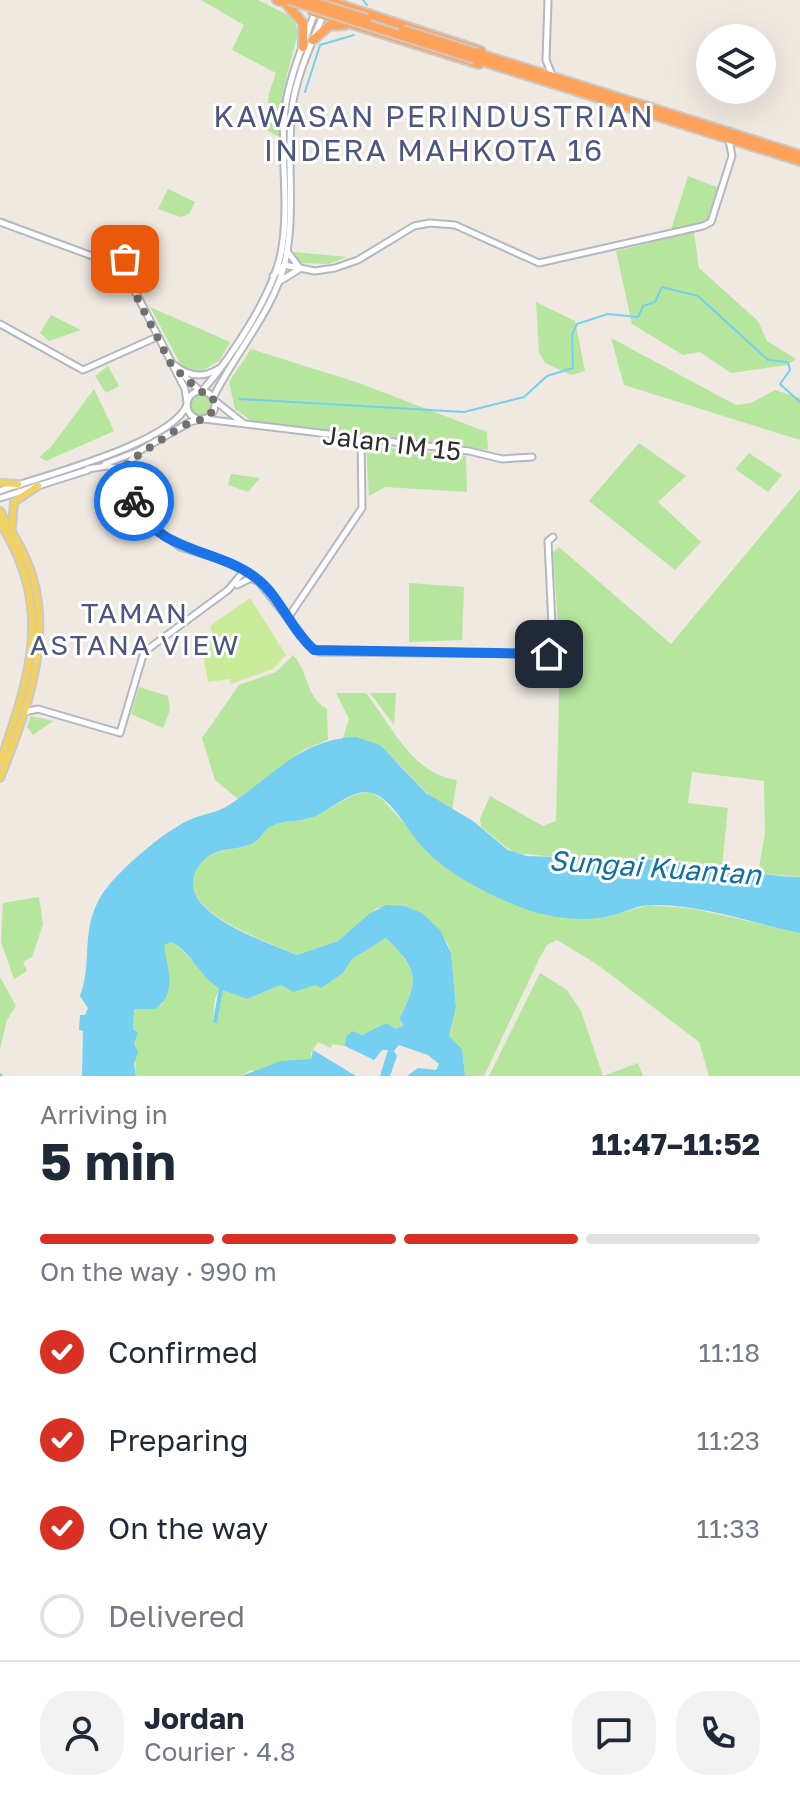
<!DOCTYPE html>
<meta charset="utf-8">
<style>
:root{--surface:#fff;--page:#f2f2f3;--text:#1f2937;--muted:#747a83;--line:#e0e1e3;--accent:#d93025}
body{margin:0;font-family:"Golos Text",sans-serif;background:var(--page);color:var(--text);height:100vh;display:flex;flex-direction:column;font-size:30px;white-space:nowrap}
*{box-sizing:border-box;margin:0}
p{font-size:26px;color:var(--muted)}
.icon{flex:none;width:44px;height:44px;fill:none;stroke:currentColor;stroke-width:2;stroke-linecap:round;stroke-linejoin:round}
.map{position:relative;height:1076px;overflow:hidden}
.panel{display:flex;flex-direction:column;background:var(--surface);flex:1}
.panel>*{flex:none}
.tools{position:absolute;left:696px;top:24px;display:grid;gap:16px}
.tools a{display:grid;place-items:center;width:80px;height:80px;border-radius:50%;background:var(--surface);box-shadow:0 8px 32px #0002;font-size:40px}
.pin{position:absolute;display:grid;place-items:center;width:68px;height:68px;color:#fff;margin:-34px;border-radius:16px;box-shadow:0 4px 12px #0006}
.courier{position:absolute;display:grid;place-items:center;width:80px;height:80px;margin:-40px;border:6px solid #1a73e8;border-radius:50%;background:#fff;color:#222;box-shadow:0 2px 10px #0007}
.summary em{font-style:normal;font-weight:700}
.summary div{display:flex;flex-direction:column-reverse}
.summary{display:flex;align-items:center;justify-content:space-between;height:136px;padding:0 40px}
h1{font-size:52px;font-weight:700;line-height:60px}
.bar{display:grid;grid-template-columns:repeat(4,1fr);gap:12px 8px;align-content:center;height:96px;padding:0 40px}
.bar i{height:10px;border-radius:6px;background:var(--line)}
.bar .current{background:var(--accent)}
.bar p{grid-column:span 4}
.line{display:flex;align-items:center;gap:20px;padding:0 40px;border-top:2px solid var(--line)}
.line div{flex:1}
.round{display:grid;place-items:center;flex:none;width:84px;height:84px;border-radius:32px;background:var(--page)}
ol{padding:0 40px;list-style:none}
li{display:flex;align-items:center;gap:24px;height:88px}
li p{margin-inline-start:auto}
li .icon{padding:8px;border-radius:50%;background:var(--accent);color:#fff;stroke-width:4}
li:last-child{color:var(--muted)}
li i{width:44px;height:44px;border:4px solid var(--line);border-radius:50%}
.map>svg:first-child{display:block}
</style>
<div class="map">
<svg width="800" height="1076" viewBox="0 0 800 1076">
<rect width="100%" height="100%" fill="#efe9e1"/>
<g fill="#b6e59e">
<path d="M 201,0 L 258,0 L 294,18 L 298,34 L 287,74 L 279,137 L 265,129 L 269,93 L 276,73 L 232,50 L 244,25 Z"/>
<path d="M 688,176 L 719,188 L 707,222 L 671,230 Z"/>
<path d="M 168,189 L 195,202 L 189,214 L 181,217 L 158,209 Z"/>
<path d="M 694,232 L 699,268 L 758,321 L 767,341 L 796,359 L 787,365 L 731,373 L 700,352 L 683,355 L 632,324 L 616,251 Z"/>
<path d="M 294,252 L 347,257 L 329,264 L 301,263 Z"/>
<path d="M 536,302 L 575,321 L 585,371 L 571,375 L 545,363 L 539,352 Z"/>
<path d="M 150,307 L 230,342 L 220,360 L 199,373 L 182,367 Z"/>
<path d="M 51,315 L 81,330 L 49,341 L 40,333 Z"/>
<path d="M 611,338 L 736,405 L 751,403 L 775,390 L 800,398 L 800,440 L 624,385 Z"/>
<path d="M 251,349 L 356,382 L 487,432 L 488,450 L 253,422 L 235,409 L 229,382 Z"/>
<path d="M 108,366 L 119,386 L 106,393 L 95,376 Z"/>
<path d="M 94,389 L 114,431 L 46,461 L 39,457 L 51,447 Z"/>
<circle cx="201" cy="405" r="12"/>
<path d="M 639,443 L 686,476 L 658,502 L 701,542 L 675,570 L 589,501 Z"/>
<path d="M 369,446 L 466,456 L 467,492 L 385,487 L 369,496 L 366,448 Z"/>
<path d="M 749,453 L 782,475 L 768,492 L 735,469 Z"/>
<path d="M 231,474 L 232,474 L 260,478 L 248,492 L 228,485 Z"/>
<path d="M 800,489 L 800,877 L 758,873 L 765,834 L 764,781 L 692,772 L 688,803 L 728,808 L 722,867 C 684,861 612,849 579,870 L 556,857 L 514,853 L 481,827 L 480,819 L 490,796 L 543,826 L 556,821 L 560,656 L 553,552 L 559,547 L 671,644 Z"/>
<path d="M 409,583 L 464,587 L 462,640 L 409,642 Z"/>
<path d="M 293,655 C 309,672 305,696 327,709 L 328,740 L 305,749 L 238,799 L 215,780 L 202,738 L 239,685 L 276,672 Z"/>
<path d="M 139,687 L 168,696 L 170,710 L 163,728 L 131,714 Z"/>
<path d="M 336,693 L 366,693 C 393,727 412,774 457,780 L 452,810 C 410,791 394,736 343,738 L 349,719 Z"/>
<path d="M 396,693 L 394,725 L 370,693 Z"/>
<path d="M 31,716 L 53,721 L 33,735 L 27,727 Z"/>
<path d="M 371,792 L 383,800 L 440,863 L 495,895 L 607,917 L 648,905 L 695,909 L 800,933 L 800,1076 L 709,1076 L 699,1042 L 598,965 L 557,940 L 547,945 L 540,957 L 484,1076 L 465,1076 L 462,1049 L 449,1037 L 456,1007 L 451,953 L 447,942 L 422,913 L 405,906 L 377,908 L 338,941 L 297,955 C 270,942 155,906 205,859 C 220,846 243,852 257,841 C 262,837 262,831 268,828 C 281,820 296,823 310,818 C 331,811 348,792 371,792 Z"/>
<path d="M 39,897 L 43,924 L 32,957 L 23,962 L 27,971 L 14,979 L 1,942 L 3,903 Z"/>
<path d="M 386,938 C 418,970 420,979 399,1019 L 404,1025 L 396,1029 L 386,1023 L 365,1034 L 346,1037 L 345,1046 L 332,1044 L 331,1048 L 318,1042 L 311,1053 L 311,1059 L 256,1072 L 251,1070 L 241,1076 L 136,1076 L 134,1044 L 138,1034 L 133,1029 L 134,1008 L 162,1005 C 172,983 168,967 163,945 L 171,942 C 181,947 211,979 220,988 L 215,999 L 213,1021 L 217,1022 L 223,989 L 247,999 L 281,985 L 293,992 L 343,973 L 352,959 Z"/>
<path d="M 540,973 L 567,990 L 581,1011 L 603,1076 L 638,1063 L 643,1076 L 489,1076 Z"/>
<path d="M 0,977 L 16,1006 L 7,1020 L 0,1049 Z"/>
</g>
<path fill="#c9ec9a" d="M 250,598 L 286,655 L 273,669 L 231,684 L 229,679 L 208,682 L 201,643 L 213,635 L 210,626 Z"/>
<g fill="#75cff0">
<path d="M 356,737 L 380,745 L 426,793 L 473,821 L 508,850 L 527,856 L 556,857 L 579,870 C 619,841 748,877 800,877 L 800,933 C 751,923 702,904 651,905 C 637,905 624,913 610,916 C 580,923 543,917 515,905 C 481,891 443,871 419,843 C 406,828 389,794 368,792 C 349,791 331,810 313,817 C 300,822 285,820 272,826 C 263,829 262,838 255,842 C 240,852 219,845 204,860 C 158,908 268,942 297,955 L 338,941 L 369,914 L 386,905 L 405,906 L 422,913 L 440,930 L 451,953 L 456,1007 L 449,1036 L 462,1049 L 465,1076 L 407,1076 L 418,1068 L 436,1070 L 439,1064 L 428,1055 L 399,1045 L 394,1051 L 397,1056 L 390,1076 L 380,1076 L 388,1050 L 382,1050 L 374,1060 L 345,1046 L 346,1037 L 352,1031 L 362,1035 L 386,1023 L 396,1029 L 404,1025 L 399,1019 C 420,979 418,969 386,938 L 352,959 L 343,973 L 321,988 L 316,985 L 293,992 L 281,985 L 247,999 L 223,990 L 217,1023 L 213,1022 L 219,988 C 200,977 192,952 171,942 L 164,945 C 166,964 179,994 155,1009 L 134,1009 L 133,1029 L 138,1033 L 134,1044 L 138,1052 L 134,1064 L 136,1076 L 82,1076 L 83,1031 L 79,1030 L 80,1015 L 85,1015 L 88,1008 L 80,996 C 93,961 80,931 101,896 C 116,872 163,832 189,820 C 202,814 217,813 229,805 C 272,777 300,739 356,737 Z"/>
<path d="M 313,1050 L 356,1076 L 241,1076 L 281,1061 L 311,1059 Z"/>
</g>
<g fill="none" stroke-linecap="round" stroke-linejoin="round">
<g stroke="#75cff0" stroke-width="2">
<path d="M 363,0 L 367,5"/>
<path d="M 305,92 L 320,45 L 354,35"/>
<path d="M 239,399 L 464,412 L 524,397 L 547,376 L 573,368 L 572,335 L 577,324 L 608,314 L 638,317 L 643,306 L 655,302 L 662,287 L 698,296 L 768,360 L 788,362 L 790,370 L 780,384 L 800,402"/>
<path d="M 0,1074 L 2,1076"/>
</g>
<defs>
<g id="secondary">
<path d="M 548,0 L 546,60 L 552,75"/>
<path d="M 0,222 L 114,264 L 135,291 L 185,389 L 187,402"/>
<path d="M 287,251 L 299,267"/>
<circle cx="118" cy="258" r="7"/>
<path d="M 273,276 L 284,265 L 315,271 L 335,268 L 358,260 L 414,226 L 430,223 L 455,225 L 539,263 L 703,226 L 711,222 L 732,156 L 729,140"/>
<path d="M 280,281 L 298,270"/>
<path d="M 0,324 L 83,370 L 157,337"/>
<path d="M 173,364 C 187,376 202,379 218,369"/>
<path d="M 182,374 L 200,391"/>
<circle cx="201" cy="405" r="14"/>
<path d="M 202,391 C 231,358 276,291 282,247 C 289,205 281,160 284,118 C 287,81 303,46 315,12"/>
<path d="M 213,398 C 235,352 273,313 285,262 C 296,212 286,159 292,108 C 296,76 311,45 323,15"/>
<path d="M 214,400 L 243,423"/>
<path d="M 204,419 L 469,451 L 502,459 L 532,457"/>
<path d="M 105,464 L 139,451 L 190,422 L 202,419"/>
<path d="M 88,469 L 107,466 L 118,469 L 138,509 L 163,534 L 180,547 L 228,562 L 255,577 L 309,645 L 319,652 L 549,654 L 553,647 L 548,541 L 553,537"/>
<path d="M 126,476 L 127,464 L 137,455"/>
<path d="M 0,491 C 41,476 171,444 187,405"/>
<path d="M 0,498 L 88,470"/>
<path d="M 237,585 L 251,578 L 257,581"/>
<path d="M 288,618 L 362,508 L 361,439"/>
<path d="M 24,712 L 38,709 L 120,733 L 144,652 L 228,590 L 244,571"/>
</g>
<g id="primary">
<path d="M 0,483 L 18,484"/>
<path d="M 0,511 C 12,532 26,554 33,578 C 52,644 25,717 0,778"/>
<path d="M 0,523 C 54,608 30,675 0,763"/>
<path d="M 12,528 L 14,502 L 38,486"/>
</g>
<g id="highway">
<path d="M 277,0 L 296,6"/>
<path d="M 326,0 L 481,51"/>
<path d="M 288,6 L 303,23 L 303,47"/>
<path d="M 313,12 L 479,64"/>
<path d="M 313,40 L 329,26 L 345,25"/>
<path d="M 477,53 L 800,155"/>
<path d="M 475,59 L 800,161"/>
</g>
</defs>
<use href="#secondary" stroke="#b4b7c1" stroke-width="9"/>
<use href="#primary" stroke="#c9c9c9" stroke-width="10"/>
<use href="#highway" stroke="#c9c9c9" stroke-width="12"/>
<use href="#secondary" stroke="#fff" stroke-width="5"/>
<use href="#primary" stroke="#f2d163" stroke-width="6"/>
<use href="#highway" stroke="#ffa35c" stroke-width="8"/>
<defs>
<g id="highway-bridge">
<path d="M 289,0 L 475,59"/>
<path d="M 307,0 L 367,19"/>
<path d="M 403,30 L 477,53"/>
</g>
</defs>
<use href="#highway-bridge" stroke="#c9c9c9" stroke-width="12" stroke-linecap="butt"/>
<use href="#highway-bridge" stroke="#ffa35c" stroke-width="8"/>
</g>
<g fill="none" stroke-linecap="round" stroke-linejoin="round">
<path stroke="#726f6d" stroke-width="8" stroke-dasharray="0 14.4" d="M 125,259 L 124,272 L 172,366 L 200,391 L 212,396 L 215,405 L 209,417 L 182,426 L 128,462 L 126,476 L 134,501"/>
<path stroke="#1a73e8" stroke-width="10" d="M 134,501 C 156,553 217,548 256,578 C 280,596 291,630 314,650 L 549,654"/>
</g>
<g text-anchor="middle" dominant-baseline="central" stroke-width="6" stroke-linejoin="round" paint-order="stroke">
<g font-size="26" fill="#2e2e2e" stroke="#fff">
<text transform="translate(392 443) rotate(7)">Jalan IM 15</text>
</g>
<g font-size="28" letter-spacing="2" fill="#4d5680" stroke="#fff">
<text x="135" y="612">TAMAN<tspan x="135" dy="32">ASTANA VIEW</tspan></text>
</g>
<g font-size="28" font-style="italic" fill="#0d6fa3" stroke="#fff">
<text transform="translate(655 867) rotate(4)">Sungai Kuantan</text>
</g>
<g font-size="30" letter-spacing="2" fill="#4d5680" stroke="#fff">
<text x="434" y="116">KAWASAN PERINDUSTRIAN<tspan x="434" dy="34">INDERA MAHKOTA 16</tspan></text>
</g>
</g>
</svg>
<div class="tools">
<a><svg class="icon" aria-label="layers" viewBox="0 0 24 24"><path d="M12 4l9 5-9 5-9-5zM3 14l9 5 9-5"/></svg></a>
</div>
<div class="pin" style="left:125px;top:259px;background:#ea580c"><svg class="icon" aria-label="bag" viewBox="0 0 24 24"><path d="M5 8h14l-1 12H6zM9 8a3 3 0 0 1 6 0"/></svg></div>
<div class="pin" style="left:549px;top:654px;background:#1f2937"><svg class="icon" aria-label="home" viewBox="0 0 24 24"><path d="M3 11l9-7 9 7M6 9v11h12V9"/></svg></div>
<div class="courier" style="left:134px;top:501px"><svg class="icon" aria-label="bike" viewBox="0 0 24 24"><circle cx="6" cy="16" r="4"/><circle cx="18" cy="16" r="4"/><path d="M6 16l4-8h5l3 8M10 8l3 8H6M13 5h3"/></svg></div>
</div>
<section class="panel">
<div class="summary"><div><h1>5 min</h1><p>Arriving in</p></div><em>11:47–11:52</em></div>
<div class="bar"><i class="current"></i><i class="current"></i><i class="current"></i><i></i><p>On the way · 990 m</p></div>
<ol>
<li><svg class="icon" aria-label="check" viewBox="0 0 24 24"><path d="M5 12l5 5 9-10"/></svg>Confirmed<p>11:18</p></li>
<li><svg class="icon" aria-label="check" viewBox="0 0 24 24"><path d="M5 12l5 5 9-10"/></svg>Preparing<p>11:23</p></li>
<li><svg class="icon" aria-label="check" viewBox="0 0 24 24"><path d="M5 12l5 5 9-10"/></svg>On the way<p>11:33</p></li>
<li><i></i>Delivered</li>
</ol>
<div class="line" style="height:144px"><a class="round"><svg class="icon" aria-label="person" viewBox="0 0 24 24"><circle cx="12" cy="8" r="4"/><path d="M4 21q1-7 8-7t8 7"/></svg></a><div><b>Jordan</b><p>Courier · 4.8</p></div><a class="round"><svg class="icon" aria-label="chat" viewBox="0 0 24 24"><path d="M4 5h16v11H9l-5 4z"/></svg></a><a class="round"><svg class="icon" aria-label="phone" viewBox="0 0 24 24"><path d="M5 4h4l2 5-3 2q2 4 5 5l2-3 5 2v4C11 20 4 13 5 4z"/></svg></a></div>
</section>
